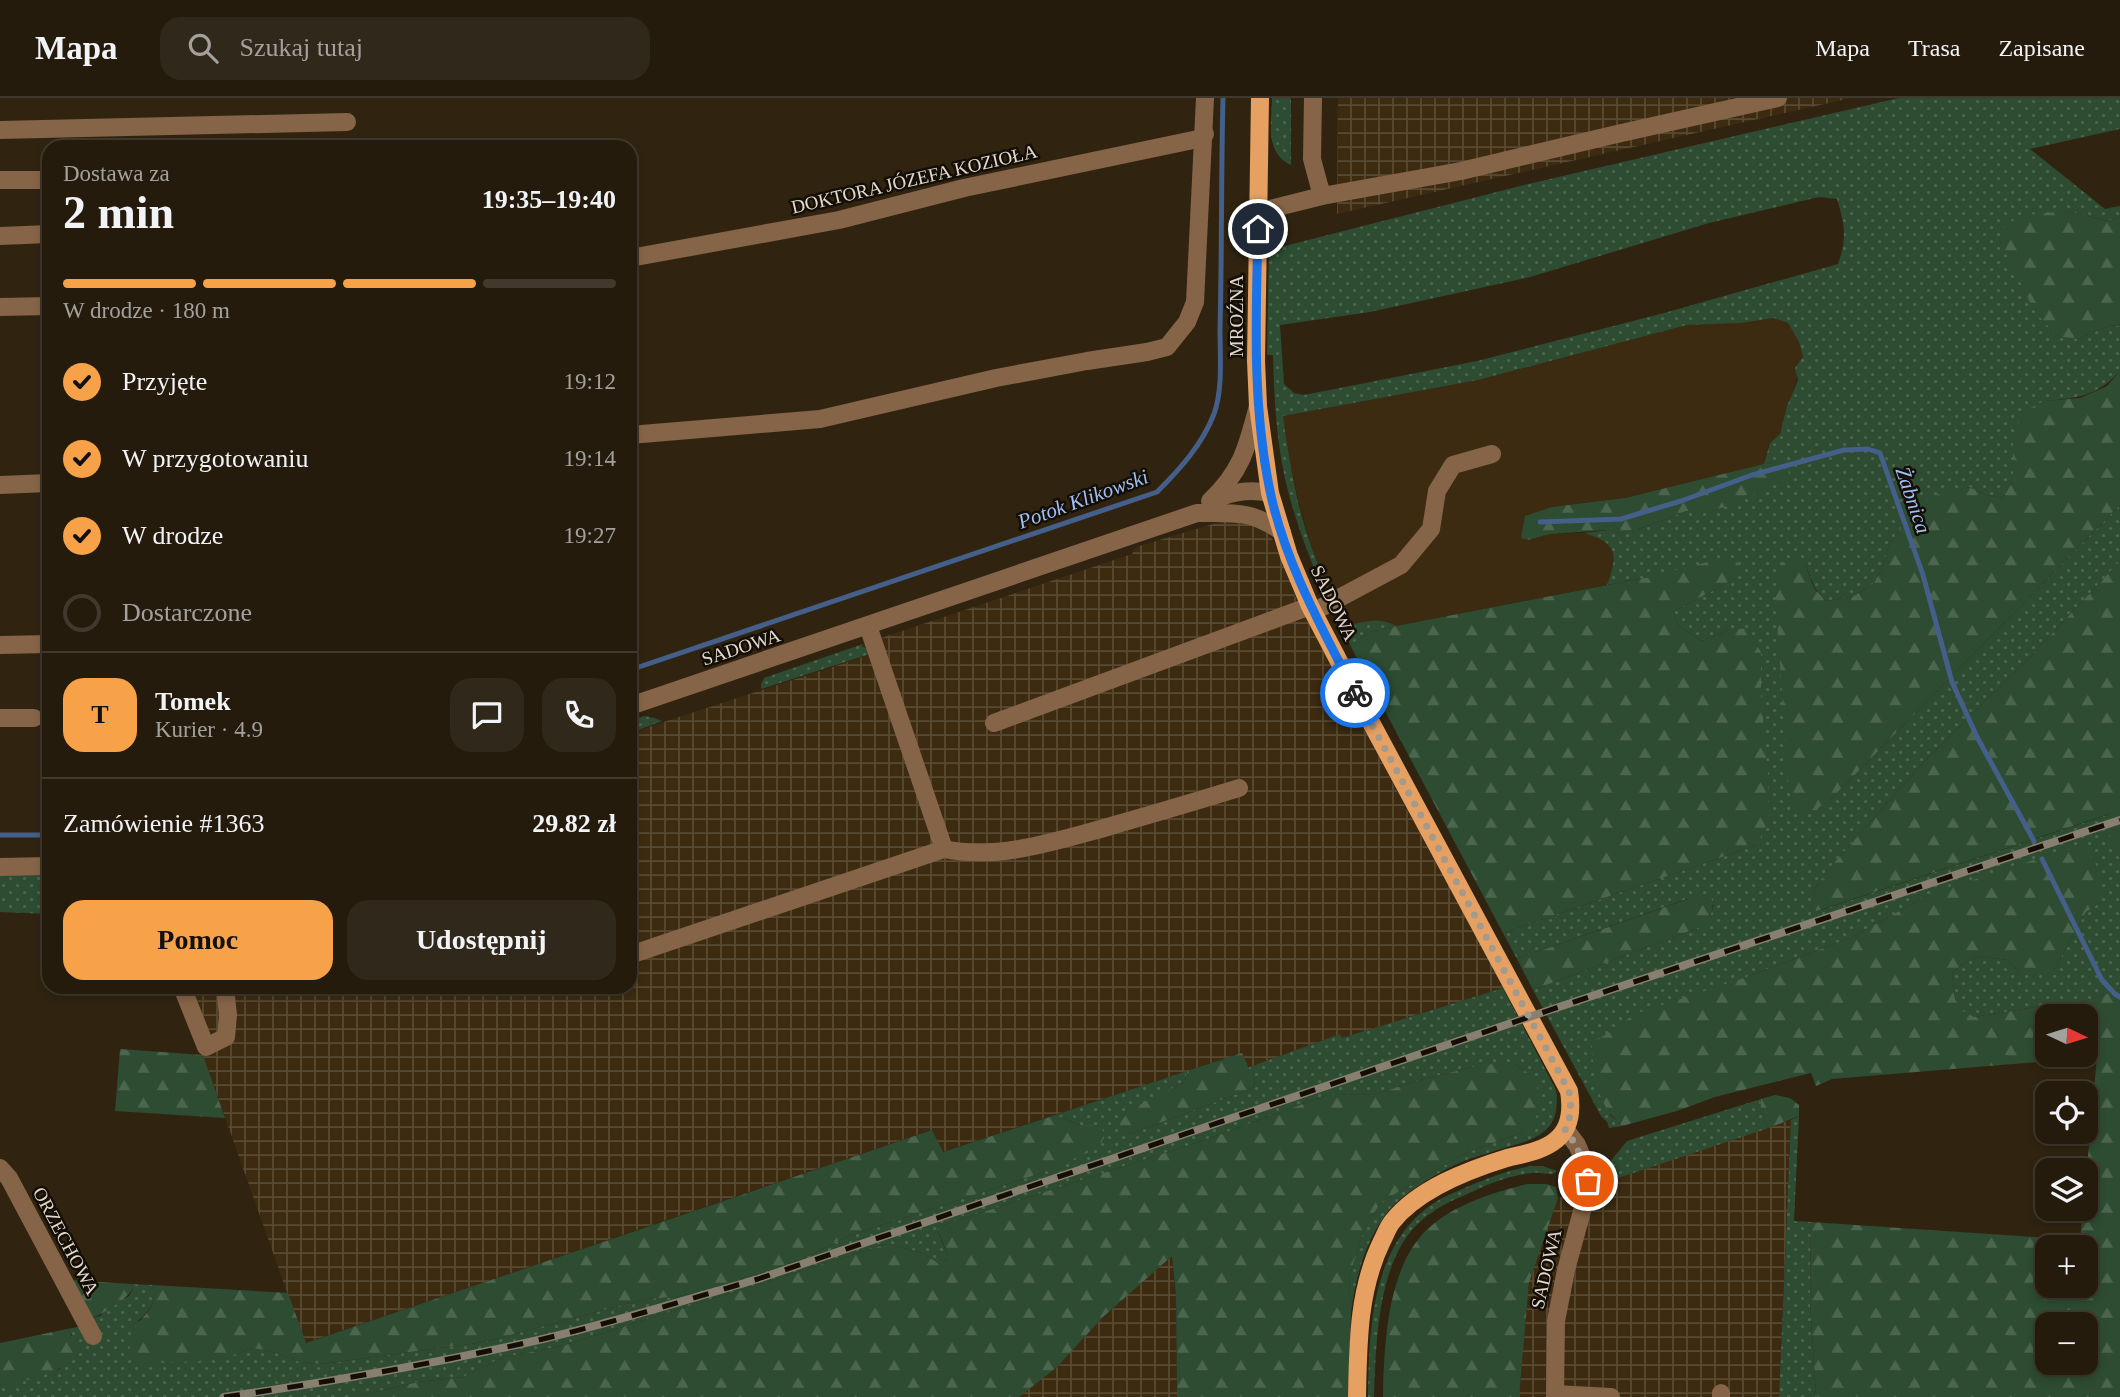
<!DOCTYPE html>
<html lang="pl">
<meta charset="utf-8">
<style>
:root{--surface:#241b0d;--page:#30281b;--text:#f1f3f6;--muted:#a3a19d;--line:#41392e;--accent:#f7a149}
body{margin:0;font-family:"Times New Roman",serif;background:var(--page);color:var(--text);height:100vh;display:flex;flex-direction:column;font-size:26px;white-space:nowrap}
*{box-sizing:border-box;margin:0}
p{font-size:23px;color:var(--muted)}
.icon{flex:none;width:38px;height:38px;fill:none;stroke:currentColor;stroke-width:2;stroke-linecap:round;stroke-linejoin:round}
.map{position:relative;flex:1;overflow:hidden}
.details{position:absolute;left:42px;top:42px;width:595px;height:854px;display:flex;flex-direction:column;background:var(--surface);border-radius:21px;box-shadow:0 4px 10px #0003,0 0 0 2px var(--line)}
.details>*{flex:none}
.needle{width:46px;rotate:94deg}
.buttons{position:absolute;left:2035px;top:906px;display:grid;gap:14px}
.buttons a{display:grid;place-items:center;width:63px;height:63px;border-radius:14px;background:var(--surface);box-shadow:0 4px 10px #0003,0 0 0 2px var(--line);font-size:35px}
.pin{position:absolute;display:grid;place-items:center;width:60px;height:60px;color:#fff;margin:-30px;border:4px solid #fff;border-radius:50%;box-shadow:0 2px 7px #0007}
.courier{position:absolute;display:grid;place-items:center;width:70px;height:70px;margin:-35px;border:5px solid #1a73e8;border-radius:50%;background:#fff;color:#222;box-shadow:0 2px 9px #0007}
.head em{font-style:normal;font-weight:600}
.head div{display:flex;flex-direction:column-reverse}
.head{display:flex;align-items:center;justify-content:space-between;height:119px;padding:0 21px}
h1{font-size:46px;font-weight:600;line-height:52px}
.bar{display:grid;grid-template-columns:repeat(4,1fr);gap:10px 7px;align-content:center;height:84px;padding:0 21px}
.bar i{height:9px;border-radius:5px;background:var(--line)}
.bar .current{background:var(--accent)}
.bar p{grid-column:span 4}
.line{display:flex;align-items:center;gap:18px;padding:0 21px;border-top:2px solid var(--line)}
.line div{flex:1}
.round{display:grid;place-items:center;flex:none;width:74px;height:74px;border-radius:21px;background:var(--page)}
ol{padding:0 21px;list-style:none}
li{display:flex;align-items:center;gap:21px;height:77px}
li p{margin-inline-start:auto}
li .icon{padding:7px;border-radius:50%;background:var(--accent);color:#111;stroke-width:4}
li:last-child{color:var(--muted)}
li i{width:38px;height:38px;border:4px solid var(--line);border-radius:50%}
.action{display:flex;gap:14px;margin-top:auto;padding:14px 21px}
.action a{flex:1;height:80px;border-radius:21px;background:var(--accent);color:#111;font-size:28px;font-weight:600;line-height:80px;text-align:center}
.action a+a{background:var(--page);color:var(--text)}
header{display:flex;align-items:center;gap:42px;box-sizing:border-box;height:98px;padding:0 35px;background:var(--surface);border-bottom:2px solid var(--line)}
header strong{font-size:33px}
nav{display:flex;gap:38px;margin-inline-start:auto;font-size:24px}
.search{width:490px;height:63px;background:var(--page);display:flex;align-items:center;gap:18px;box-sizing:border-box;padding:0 24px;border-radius:21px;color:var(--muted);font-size:26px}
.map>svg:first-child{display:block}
</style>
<header>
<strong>Mapa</strong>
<div class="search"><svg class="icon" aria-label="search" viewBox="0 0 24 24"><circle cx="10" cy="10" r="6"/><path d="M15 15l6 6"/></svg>Szukaj tutaj</div>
<nav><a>Mapa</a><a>Trasa</a><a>Zapisane</a></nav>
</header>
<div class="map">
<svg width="2120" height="1299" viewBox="0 0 2120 1299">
<defs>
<pattern id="industrial-grid" width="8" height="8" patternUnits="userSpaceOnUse" patternTransform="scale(1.75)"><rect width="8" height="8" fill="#3c2b11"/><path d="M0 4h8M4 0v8" fill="none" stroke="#584932"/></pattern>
<pattern id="grass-dots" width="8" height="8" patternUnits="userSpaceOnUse" patternTransform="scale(1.75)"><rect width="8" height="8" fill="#2d4c32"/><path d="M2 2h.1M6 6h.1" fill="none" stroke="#4b654e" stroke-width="1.8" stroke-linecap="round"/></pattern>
<pattern id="forest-firs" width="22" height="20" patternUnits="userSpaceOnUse" patternTransform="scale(1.75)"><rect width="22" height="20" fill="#2d4c32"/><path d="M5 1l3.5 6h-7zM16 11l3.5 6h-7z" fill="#4b654e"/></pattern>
</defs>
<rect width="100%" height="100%" fill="#302411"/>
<path fill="#3c2b11" d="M 1774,220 L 1788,225 L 1799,244 L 1803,259 L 1780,336 L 1770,345 L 1764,366 L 1625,400 L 1552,409 L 1521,440 L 1528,442 L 1550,436 L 1584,435 L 1603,440 L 1612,450 L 1614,466 L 1607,487 L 1396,528 L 1389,524 L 1374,523 L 1353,526 L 1343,514 L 1314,460 L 1288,362 L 1282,318 L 1478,282 L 1687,227 L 1741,225 Z"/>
<g fill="url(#industrial-grid)">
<path d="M 1338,0 L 1851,0 L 1337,116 Z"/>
<path d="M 1239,421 L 1265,432 L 1278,448 L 1295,498 L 1402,703 L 1472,827 L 1503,890 L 1342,940 L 1340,936 L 1247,970 L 1242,955 L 942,1054 L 931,1032 L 305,1245 L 203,957 L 211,955 L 186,889 L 630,889 L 630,635 L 869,557 L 868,552 L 860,547 L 1132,456 L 1136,449 L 1223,423 Z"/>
<path d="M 1791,1022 L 1779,1299 L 1519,1299 L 1529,1185 L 1558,1100 Z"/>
<path d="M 1172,1158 L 1176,1198 L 1177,1299 L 1015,1299 L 1056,1270 L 1103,1219 Z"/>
</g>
<g fill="url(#grass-dots)" fill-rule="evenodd">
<path d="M 1272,0 L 1291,0 L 1291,67 C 1264,55 1272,24 1272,0 Z"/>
<path d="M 1899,0 L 2120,0 L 2120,31 L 2030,51 L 2105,111 L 2120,108 L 2120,119 L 2108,123 L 2067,113 L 1999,142 L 2006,154 L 2078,241 L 2111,227 L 2120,228 L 2120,273 C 2096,299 2077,300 2044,303 L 2013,343 L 2013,381 L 2002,400 L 1987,397 L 1969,389 L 1915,409 L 1889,447 L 1883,469 L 1874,485 L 1854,498 L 1826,503 L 1815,490 L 1805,466 L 1831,701 L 2120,407 L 2120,463 L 2033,556 L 1921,667 L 1826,774 L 1812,795 L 1818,813 L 2110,716 L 2114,733 L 2107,743 L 2120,759 L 2120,891 L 2076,906 L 2041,908 L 1974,919 L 1961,913 L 1955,901 L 1952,876 L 1962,866 L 1980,858 L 2007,862 L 2019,874 L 2055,870 L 2086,814 L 2101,804 L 1930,796 L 1850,840 L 1747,879 L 1610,1017 L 1622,1028 L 1609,1030 L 1607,1024 L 1601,1018 L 1533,892 L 1700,829 L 1710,818 L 1714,807 L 1687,801 L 1517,861 L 1503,835 L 1757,747 L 1761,554 L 1747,531 L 1726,533 L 1701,543 L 1679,528 L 1673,514 L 1736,480 L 1649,479 L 1607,487 C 1618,456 1618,445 1584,435 L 1608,432 L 1620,435 L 1645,429 L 1686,413 L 1711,413 L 1782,383 L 1776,363 L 1764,366 L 1770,345 L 1780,336 L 1787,308 L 1798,282 L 1795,270 L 1803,259 L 1799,244 L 1788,225 L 1774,220 L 1741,225 L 1687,227 L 1478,282 L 1283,318 C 1291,379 1302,437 1330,493 L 1326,499 C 1309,459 1293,418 1284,376 C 1276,337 1274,297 1273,257 L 1267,257 L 1269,152 L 1524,87 ZM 1819,99 L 1837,101 C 1845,127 1847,140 1838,166 L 1664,215 L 1477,263 L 1304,297 L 1294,295 L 1284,286 L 1280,227 L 1370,214 L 1530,179 L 1709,125 Z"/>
<path d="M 1339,513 L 1343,514 L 1353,526 C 1368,523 1383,520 1396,528 L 1370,534 L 1350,547 L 1335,517 Z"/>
<path d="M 860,547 L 868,552 L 870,556 L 761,591 L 761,586 L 764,580 Z"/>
<path d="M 644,618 L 654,620 L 662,623 L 630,635 L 630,623 Z"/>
<path d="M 0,777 L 49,777 L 49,816 L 0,814 Z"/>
<path d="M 1503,890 L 1556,992 C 1558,1008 1557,1025 1542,1035 C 1530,1044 1511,1048 1497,1052 C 1484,1057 1469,1060 1457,1066 C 1437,1075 1404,1095 1390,1111 C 1366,1140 1356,1177 1351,1214 L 1349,1180 L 1364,1131 L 1381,1104 L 1468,1054 L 1524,1034 L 1531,977 L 1515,966 L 1473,969 L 1423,981 L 1376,996 L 1327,997 L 1205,1042 L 937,1129 C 939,1141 946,1149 948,1161 L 939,1166 L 923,1155 L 887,1146 L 562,1248 L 504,1259 L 463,1279 L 418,1284 L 354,1299 L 0,1299 L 0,1288 L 60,1271 L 72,1237 L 67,1231 L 83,1228 L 89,1221 L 100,1218 L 111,1208 L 129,1198 L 133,1191 L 131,1186 L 153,1187 C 157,1204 150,1212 138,1223 L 237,1256 L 252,1250 L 270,1253 L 300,1264 L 322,1266 L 484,1244 L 645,1201 L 674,1199 L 706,1193 L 800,1162 L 846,1139 L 1044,1074 L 1093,1027 L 1080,1027 L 1055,1017 L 1187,973 L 1185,983 L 1172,991 L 1130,1036 L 1253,990 L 1255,984 L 1247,970 L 1340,936 L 1342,940 Z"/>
<path d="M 1761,1001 C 1760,1013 1761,1020 1769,1030 L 1597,1087 L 1601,1071 L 1609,1065 L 1627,1043 Z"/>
<path d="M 1799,1018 L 1794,1123 L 1811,1124 L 1810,1204 L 1816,1299 L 1779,1299 L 1791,1022 Z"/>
<path d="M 1531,1068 L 1542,1068 L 1557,1073 L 1553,1076 C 1546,1076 1539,1074 1532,1075 C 1509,1077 1486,1087 1465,1097 C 1445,1105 1426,1116 1412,1132 C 1377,1173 1376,1249 1374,1299 L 1368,1299 C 1369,1233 1371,1149 1431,1107 C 1442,1099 1456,1094 1469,1088 C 1490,1079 1509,1072 1531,1068 Z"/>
</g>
<g fill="url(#forest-firs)" fill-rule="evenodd">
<path d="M 2067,113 L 2108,123 L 2120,119 L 2120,228 L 2111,227 L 2078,241 L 2056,238 L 2034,212 L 1999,142 L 2006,126 L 2026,117 Z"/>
<path d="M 2120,273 L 2120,407 L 1831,701 L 1809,716 L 1795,713 L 1788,685 L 1776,508 L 1776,477 L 1784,463 L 1795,460 L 1805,466 L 1814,490 L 1826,503 L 1854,498 L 1874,485 L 1883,469 L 1889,447 L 1915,409 L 1938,396 L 1969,389 L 1987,397 L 2002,400 L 2013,381 L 2013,343 L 2022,314 L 2044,303 L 2080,300 L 2107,288 Z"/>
<path d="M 1776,363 L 1786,364 L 1789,375 L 1782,383 L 1734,406 L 1711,413 L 1686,413 L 1645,429 L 1620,435 L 1608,432 L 1550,436 L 1528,442 L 1521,440 L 1525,418 L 1552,409 L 1625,400 Z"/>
<path d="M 1727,459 L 1736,461 L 1740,470 L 1736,480 L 1673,514 L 1679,528 L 1701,543 L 1726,533 L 1747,530 L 1761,554 L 1761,597 L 1768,677 L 1769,721 L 1757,747 L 1503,835 L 1350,547 L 1370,534 L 1396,528 L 1649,479 Z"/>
<path d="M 2120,463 L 2120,759 L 2106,743 L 2114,733 L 2109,716 L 1817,813 L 1810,806 L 1812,795 L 1826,774 L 1921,667 L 2033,556 Z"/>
<path d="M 2083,750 C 2100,769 2105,778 2101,804 L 2086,814 L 2055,870 L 2033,879 L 2019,874 L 2007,862 L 1980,858 L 1962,866 L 1952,876 L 1955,901 L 1961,912 L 1974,919 L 2041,908 L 2076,906 L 2120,891 L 2120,1299 L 1816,1299 L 1810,1204 L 1811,1124 L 2080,1142 L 2083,1111 L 2086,1111 L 2086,1080 L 2097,959 L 1832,981 L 1816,988 L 1811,975 L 1715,999 L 1677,1013 L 1622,1028 C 1597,1006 1593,978 1592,946 L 1635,916 L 1747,879 L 1850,840 L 1930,796 L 2064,752 ZM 2048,919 L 2086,919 L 2086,957 L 2048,957 ZM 2048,1150 L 2086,1150 L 2086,1188 L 2048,1188 ZM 2048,1227 L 2086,1227 L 2086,1265 L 2048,1265 Z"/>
<path d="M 1703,798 L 1711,799 C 1716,813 1709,820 1700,829 L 1533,892 L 1517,861 L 1688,801 Z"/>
<path d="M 120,951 L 203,957 L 225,1020 L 115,1013 Z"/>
<path d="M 1242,955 L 1255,984 L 1253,990 L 1130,1036 L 1118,1037 C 1115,1010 1166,996 1185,983 L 1187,973 Z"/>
<path d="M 1499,965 L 1515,966 L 1531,977 L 1537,987 L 1538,1005 L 1536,1021 L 1524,1034 L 1468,1054 L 1381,1104 L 1364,1131 L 1349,1180 L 1351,1214 L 1348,1299 L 1177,1299 L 1176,1198 L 1172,1158 L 1103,1219 L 1056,1270 L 1019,1299 L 354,1299 L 418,1284 L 463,1279 L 504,1259 L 562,1248 L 887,1146 L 923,1155 L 939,1166 L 948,1161 C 946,1149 940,1141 937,1129 L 1205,1042 L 1327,997 L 1376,996 L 1423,981 L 1473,969 Z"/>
<path d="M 1775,997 L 1790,1000 L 1799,1007 L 1799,1018 L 1769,1030 C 1761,1020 1760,1013 1761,1001 Z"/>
<path d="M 1055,1017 L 1080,1027 L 1093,1027 L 1103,1032 L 1104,1040 L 1098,1050 L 1044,1074 L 846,1139 L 800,1162 L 706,1193 L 674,1199 L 645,1201 L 484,1244 L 322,1266 L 300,1264 L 270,1253 L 252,1250 L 237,1256 L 202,1263 L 140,1266 L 132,1262 C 131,1257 129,1249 129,1244 C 132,1218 160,1218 153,1187 L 288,1195 L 306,1245 L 932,1032 L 943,1054 Z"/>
<path d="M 1527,1086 L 1546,1086 L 1556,1089 L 1558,1100 L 1529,1185 L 1519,1299 L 1383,1299 C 1384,1249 1387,1177 1421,1138 C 1446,1109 1491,1095 1527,1086 Z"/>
<path d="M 70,1182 L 131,1186 L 133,1190 C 128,1201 100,1218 89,1221 Z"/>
<path d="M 67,1231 C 100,1271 25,1283 0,1288 L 0,1245 Z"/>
</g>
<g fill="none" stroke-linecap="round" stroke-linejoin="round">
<g stroke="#445f89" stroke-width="5">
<path d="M 1540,424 L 1621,421 L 1681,403 L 1752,377 L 1844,352 L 1868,351 L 1880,355 L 1923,477 L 1952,584 L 1977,639 L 2034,743"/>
<path d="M 630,572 L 1157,394 C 1180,371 1202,347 1214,316 C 1223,291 1220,258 1220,231 C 1222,154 1221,77 1223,0"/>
<path d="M 0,737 L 49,737"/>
<path d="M 2042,761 L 2102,882 L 2115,896 L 2120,899"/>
</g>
<g stroke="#866447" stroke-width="18">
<path d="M 1313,0 L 1312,61 L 1322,98 L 1461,73 L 1617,36 L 1778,0"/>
<path d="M 0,32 L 347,24"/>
<path d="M 0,82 L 49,82"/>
<path d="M 1258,114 L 1322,98"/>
<path d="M 0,138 L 49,136"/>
<path d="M 630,160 L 839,122 L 964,90 L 1198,41 L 1205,36"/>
<path d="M 0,209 L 49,208"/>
<path d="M 630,337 L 820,321 L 996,280 L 1087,263 L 1147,254 L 1167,249 L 1187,224 L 1195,204 L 1205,0"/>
<path d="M 0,387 L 49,385"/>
<path d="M 1216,401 C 1234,393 1250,391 1270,395"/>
<path d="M 1210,403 C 1242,373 1247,349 1258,308"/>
<path d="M 1313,514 L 1401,467 L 1431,431 L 1437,393 L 1453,367 L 1492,356"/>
<path d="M 0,547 L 49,546"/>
<path d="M 630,608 L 1197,415 C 1233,415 1251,412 1282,434"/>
<path d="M 0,620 L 34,620"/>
<path d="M 994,625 L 1310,508"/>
<path d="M 944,751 C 997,762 1053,744 1104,730 C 1149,717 1194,704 1239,690"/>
<path d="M 0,769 L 49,768"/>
<path d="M 630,857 L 944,751 L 868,528"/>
<path d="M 182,889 L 206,949 L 226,939 L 228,917 L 225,889"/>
<path d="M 0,1070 L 9,1080 L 93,1238"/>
<path d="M 1555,1296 L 1611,1299"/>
<path d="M 1555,1299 L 1556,1223 L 1566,1172 L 1588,1091 L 1584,1063 L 1577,1047 L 1565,1031"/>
<path d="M 1721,1299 L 1721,1295"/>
</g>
<path stroke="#e6a061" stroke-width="18" d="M 1260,0 L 1256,263 L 1258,308 L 1270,395 L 1289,458 L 1310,508 L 1367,617 L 1569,993 C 1572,1011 1571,1030 1556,1042 C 1543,1053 1523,1056 1507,1060 C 1468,1072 1418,1091 1392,1124 C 1388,1129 1385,1137 1382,1143 C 1358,1192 1358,1246 1357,1299"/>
<defs>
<path id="rail" d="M 224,1299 C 331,1284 437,1265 543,1241 C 615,1224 686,1202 758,1181 L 1541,915 L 2120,722"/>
</defs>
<use href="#rail" stroke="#897f70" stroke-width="8"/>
<use href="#rail" stroke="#140e06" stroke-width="5" stroke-dasharray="16" stroke-linecap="butt"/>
</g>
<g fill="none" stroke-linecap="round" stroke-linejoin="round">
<path stroke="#a39a8c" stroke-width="7" stroke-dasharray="0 12.6" d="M 1355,595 L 1569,993 C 1571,1007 1572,1018 1565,1031 C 1578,1048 1583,1063 1588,1083"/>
<path stroke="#1a73e8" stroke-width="9" d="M 1258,131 C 1256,218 1252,307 1270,393 C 1285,465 1322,530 1355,595"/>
</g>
<g text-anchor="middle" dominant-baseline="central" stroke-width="5" stroke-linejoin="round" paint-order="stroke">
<g font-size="19" fill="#e1d9ce" stroke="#140e06">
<text transform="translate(914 81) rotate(-13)">DOKTORA JÓZEFA KOZIOŁA</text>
<text transform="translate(1236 218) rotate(-90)">MROŹNA</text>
<text transform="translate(1334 505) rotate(64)">SADOWA</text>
<text transform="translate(741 549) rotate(-18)">SADOWA</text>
<text transform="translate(66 1143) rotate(62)">ORZECHOWA</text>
<text transform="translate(1546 1171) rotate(-77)">SADOWA</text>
</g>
<g font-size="21" font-style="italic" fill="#9dc0f5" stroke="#140e06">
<text transform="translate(1083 401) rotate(-20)">Potok Klikowski</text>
<text transform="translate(1913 402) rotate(71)">Żabnica</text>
</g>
</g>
</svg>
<div class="buttons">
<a><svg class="needle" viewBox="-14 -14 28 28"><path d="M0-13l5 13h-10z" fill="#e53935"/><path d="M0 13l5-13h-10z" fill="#a3a19d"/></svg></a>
<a><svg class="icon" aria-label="locate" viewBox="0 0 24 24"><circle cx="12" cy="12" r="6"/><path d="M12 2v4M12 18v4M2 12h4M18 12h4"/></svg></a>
<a><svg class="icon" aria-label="layers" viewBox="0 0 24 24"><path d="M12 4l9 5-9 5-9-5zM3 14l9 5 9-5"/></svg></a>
<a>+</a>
<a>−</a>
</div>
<div class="pin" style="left:1588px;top:1083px;background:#ea580c"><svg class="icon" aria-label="bag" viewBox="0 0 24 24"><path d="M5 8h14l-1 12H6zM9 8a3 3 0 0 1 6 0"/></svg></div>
<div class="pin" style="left:1258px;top:131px;background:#1f2937"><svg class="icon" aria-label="home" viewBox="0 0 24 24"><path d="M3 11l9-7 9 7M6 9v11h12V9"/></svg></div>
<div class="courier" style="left:1355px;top:595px"><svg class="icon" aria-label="bike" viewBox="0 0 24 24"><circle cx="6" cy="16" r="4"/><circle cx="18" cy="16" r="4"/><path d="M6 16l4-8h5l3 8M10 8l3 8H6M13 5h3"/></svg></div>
<section class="details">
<div class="head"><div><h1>2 min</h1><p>Dostawa za</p></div><em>19:35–19:40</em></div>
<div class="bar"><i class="current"></i><i class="current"></i><i class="current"></i><i></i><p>W drodze · 180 m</p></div>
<ol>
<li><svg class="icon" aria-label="check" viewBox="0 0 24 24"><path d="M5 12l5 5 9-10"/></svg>Przyjęte<p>19:12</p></li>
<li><svg class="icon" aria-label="check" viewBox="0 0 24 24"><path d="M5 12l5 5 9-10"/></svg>W przygotowaniu<p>19:14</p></li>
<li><svg class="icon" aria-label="check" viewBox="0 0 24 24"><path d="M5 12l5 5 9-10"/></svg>W drodze<p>19:27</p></li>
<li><i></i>Dostarczone</li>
</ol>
<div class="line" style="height:126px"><b class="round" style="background:var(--accent);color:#111">T</b><div><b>Tomek</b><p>Kurier · 4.9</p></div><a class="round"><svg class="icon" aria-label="chat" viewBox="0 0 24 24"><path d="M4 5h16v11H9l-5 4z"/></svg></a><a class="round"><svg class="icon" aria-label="phone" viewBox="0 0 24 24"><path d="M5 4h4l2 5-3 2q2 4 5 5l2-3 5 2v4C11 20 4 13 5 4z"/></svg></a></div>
<div class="line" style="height:91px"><div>Zamówienie #1363</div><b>29.82 zł</b></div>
<div class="action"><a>Pomoc</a><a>Udostępnij</a></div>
</section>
</div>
